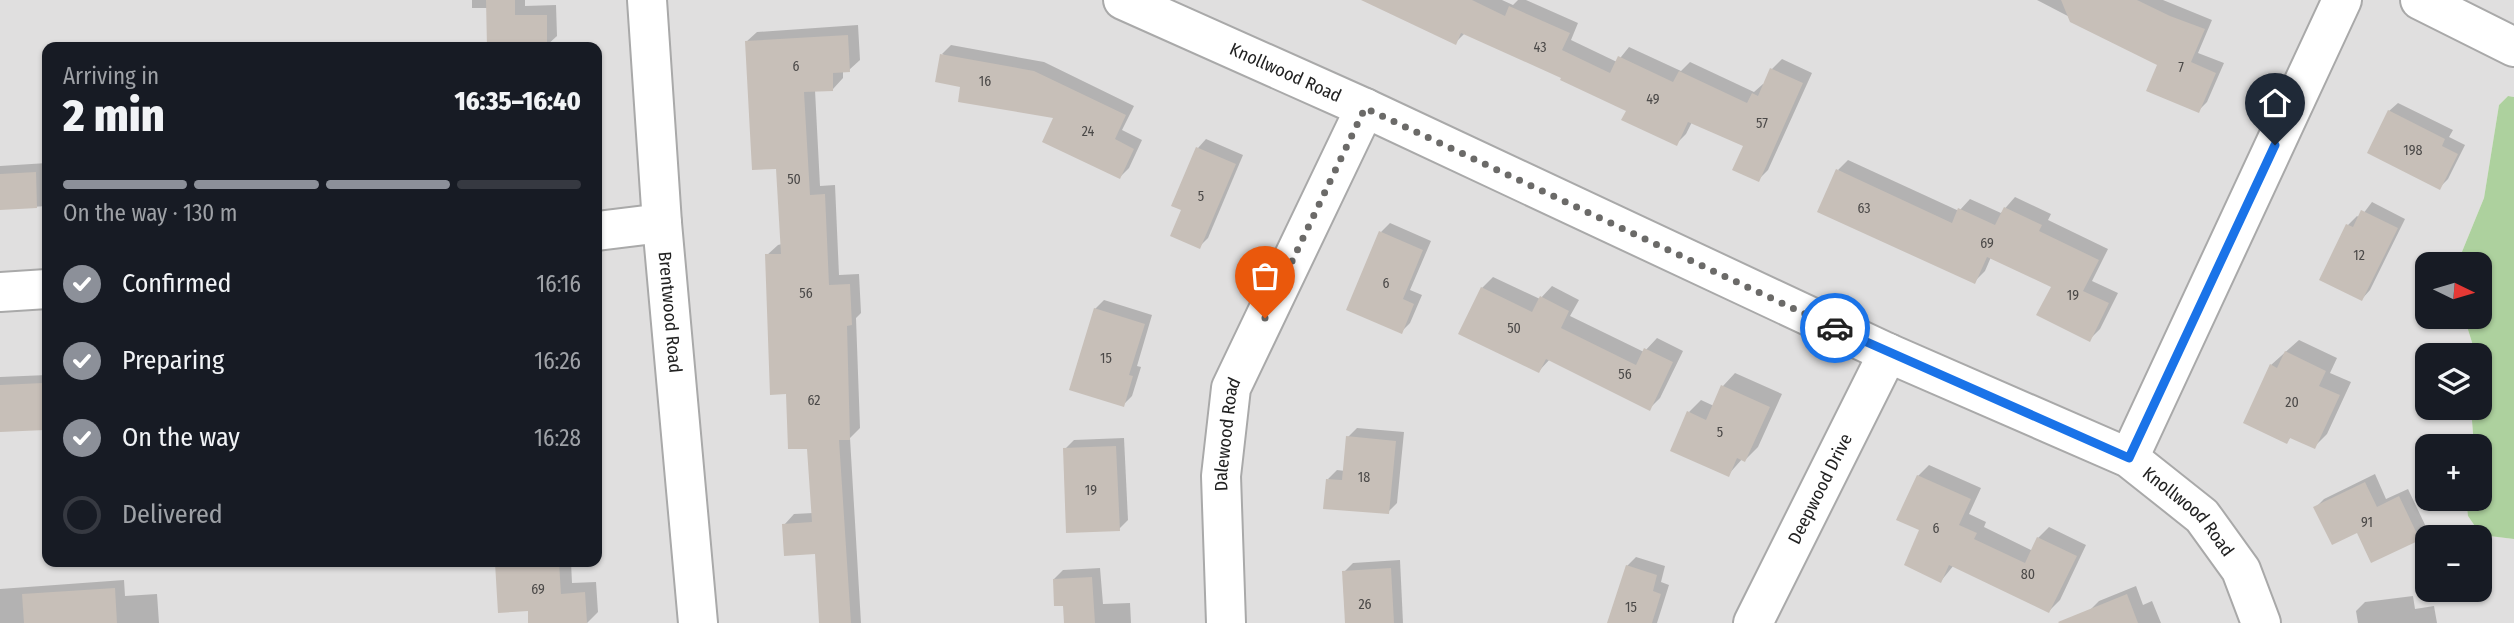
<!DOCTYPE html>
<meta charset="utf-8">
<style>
:root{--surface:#171b24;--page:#242831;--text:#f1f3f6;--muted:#9ea1a6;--line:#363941;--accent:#8c9099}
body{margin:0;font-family:"Fira Sans Condensed",sans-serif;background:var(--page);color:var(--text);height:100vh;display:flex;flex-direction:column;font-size:26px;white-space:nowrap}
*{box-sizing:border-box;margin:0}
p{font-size:23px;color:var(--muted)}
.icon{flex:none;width:38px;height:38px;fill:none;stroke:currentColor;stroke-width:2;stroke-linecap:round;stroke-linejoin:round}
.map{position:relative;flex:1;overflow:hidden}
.drawer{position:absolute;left:42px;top:42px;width:560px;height:525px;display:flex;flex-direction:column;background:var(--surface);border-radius:14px;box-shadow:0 2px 5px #0004}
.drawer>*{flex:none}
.needle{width:46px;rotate:95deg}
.buttons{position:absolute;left:2415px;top:252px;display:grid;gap:14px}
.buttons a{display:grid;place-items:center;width:77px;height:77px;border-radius:14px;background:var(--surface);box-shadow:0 2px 5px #0004;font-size:35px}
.pin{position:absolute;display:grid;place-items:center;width:60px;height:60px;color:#fff;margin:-72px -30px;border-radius:50% 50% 50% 0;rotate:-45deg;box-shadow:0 0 7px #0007}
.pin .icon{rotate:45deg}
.courier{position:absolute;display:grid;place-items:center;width:70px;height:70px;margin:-35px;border:5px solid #1a73e8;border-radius:50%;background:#fff;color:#222;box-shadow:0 2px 9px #0007}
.head em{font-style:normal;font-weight:800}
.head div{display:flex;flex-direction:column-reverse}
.head{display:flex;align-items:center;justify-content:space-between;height:119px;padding:0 21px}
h1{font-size:46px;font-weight:800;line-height:52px}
.bar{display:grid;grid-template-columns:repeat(4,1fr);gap:10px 7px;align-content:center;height:84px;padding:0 21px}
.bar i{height:9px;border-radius:5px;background:var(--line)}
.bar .selected{background:var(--accent)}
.bar p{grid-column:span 4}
ol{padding:0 21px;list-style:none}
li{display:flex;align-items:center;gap:21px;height:77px}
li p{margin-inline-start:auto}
li .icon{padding:7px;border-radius:50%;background:var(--accent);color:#fff;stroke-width:4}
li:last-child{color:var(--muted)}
li i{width:38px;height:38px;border:4px solid var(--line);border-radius:50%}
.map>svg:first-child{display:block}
</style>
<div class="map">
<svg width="2514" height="623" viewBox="0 0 2514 623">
<rect width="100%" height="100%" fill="#f2efe9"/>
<path fill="#e0dfdf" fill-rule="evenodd" d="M 0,0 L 2514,0 L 2514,97 L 2508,96 L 2499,105 L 2484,198 L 2457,264 L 2427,264 L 2427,317 L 2464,317 L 2476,355 L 2427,355 L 2427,408 L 2471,408 L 2474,446 L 2427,446 L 2427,499 L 2466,499 L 2468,516 L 2481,535 L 2514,539 L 2514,623 L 0,623 ZM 47,47 L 597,47 L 597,562 L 47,562 ZM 2427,537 L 2480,537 L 2480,590 L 2427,590 Z"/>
<path fill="#add19e" d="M 2508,96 L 2514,97 L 2514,539 L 2481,535 L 2468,516 L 2466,499 L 2480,499 L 2480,446 L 2474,446 L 2471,408 L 2480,408 L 2480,355 L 2476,355 L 2464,317 L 2480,317 L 2480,264 L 2457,264 L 2484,198 L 2499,105 Z"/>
<g fill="#0003">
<path d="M 472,0 L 525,0 L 525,6 L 556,5 L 557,36 L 546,46 L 488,47 L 488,8 L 472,8 Z"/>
<path d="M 1363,0 L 1502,0 L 1513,5 L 1518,0 L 1526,0 L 1578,23 L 1571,40 L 1617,62 L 1629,47 L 1681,71 L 1690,62 L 1754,92 L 1763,84 L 1765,85 L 1772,69 L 1782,59 L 1812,73 L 1768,170 L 1758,180 L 1745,145 L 1692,122 L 1686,134 L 1676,144 L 1628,110 L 1564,77 L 1465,33 L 1455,43 Z"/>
<path d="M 2037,0 L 2163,0 L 2212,20 L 2198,53 L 2224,63 L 2207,102 L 2198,111 L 2160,64 Z"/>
<path d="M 858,25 L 860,60 L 849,70 L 843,70 L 843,78 L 833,89 L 815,90 L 820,186 L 835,185 L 839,275 L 859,274 L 861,313 L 856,318 L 860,428 L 850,438 L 861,623 L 821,623 L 816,552 L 784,525 L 794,514 L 813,513 L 809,447 L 787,392 L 767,255 L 778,245 L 782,244 L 777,167 L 746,42 L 757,32 Z"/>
<path d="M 951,45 L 1044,62 L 1134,106 L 1122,130 L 1142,140 L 1129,168 L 1120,177 L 1056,117 L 942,54 Z"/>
<path d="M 2398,103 L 2453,130 L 2449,137 L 2465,145 L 2448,179 L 2439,188 L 2389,111 Z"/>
<path d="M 1206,139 L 1243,155 L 1208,238 L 1199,247 L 1184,210 L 1198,148 Z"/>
<path d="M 1848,160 L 1959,211 L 1970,199 L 2001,213 L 2015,197 L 2051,214 L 2048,220 L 2108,249 L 2092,281 L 2118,293 L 2100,329 L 2089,340 L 2053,286 L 1991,257 L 1985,271 L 1974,282 L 1838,170 Z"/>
<path d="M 47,163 L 47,206 L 0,209 L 0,166 Z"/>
<path d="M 2372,202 L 2405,219 L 2370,290 L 2362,299 L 2348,225 L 2357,216 L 2360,218 Z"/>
<path d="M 1390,223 L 1431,241 L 1410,290 L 1422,295 L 1410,323 L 1401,332 L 1381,232 Z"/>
<path d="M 1493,277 L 1540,299 L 1552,286 L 1579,300 L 1570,316 L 1644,352 L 1657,338 L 1683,351 L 1660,398 L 1649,409 L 1550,359 L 1539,371 L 1482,288 Z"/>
<path d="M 1104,300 L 1152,315 L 1137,366 L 1141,367 L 1132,396 L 1123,405 L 1095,309 Z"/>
<path d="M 2299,340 L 2337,358 L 2330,373 L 2351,382 L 2327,434 L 2314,447 L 2292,436 L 2286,442 L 2271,365 Z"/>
<path d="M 1735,373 L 1782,394 L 1758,447 L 1745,460 L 1743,458 L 1728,475 L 1689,412 L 1701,400 L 1714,406 L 1723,386 Z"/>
<path d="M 47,375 L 47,428 L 0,431 L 0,377 Z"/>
<path d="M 1357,428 L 1404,432 L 1397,503 L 1388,512 L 1328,479 L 1337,470 L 1345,471 L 1348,437 Z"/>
<path d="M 1124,438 L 1128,520 L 1119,529 L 1065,449 L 1074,440 Z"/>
<path d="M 1929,465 L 1981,488 L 1969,514 L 1986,522 L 1984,527 L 2033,551 L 2038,538 L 2049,527 L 2086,545 L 2060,600 L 2049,611 L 1954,565 L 1941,581 L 1922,529 L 1899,519 L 1918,476 Z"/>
<path d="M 2375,474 L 2386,499 L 2408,489 L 2427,529 L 2419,538 L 2358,531 L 2315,508 L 2324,499 Z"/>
<path d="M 1636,557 L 1665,566 L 1661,582 L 1669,585 L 1657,623 L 1609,623 L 1627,566 Z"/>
<path d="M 1400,560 L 1403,623 L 1347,623 L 1344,572 L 1353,563 Z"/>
<path d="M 498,562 L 571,562 L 572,583 L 596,582 L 598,612 L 587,623 L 530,623 L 529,610 L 497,564 Z"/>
<path d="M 1100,568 L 1103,604 L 1130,603 L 1131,623 L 1066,623 L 1065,604 L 1054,579 L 1063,570 Z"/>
<path d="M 124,580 L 125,596 L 157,594 L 159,623 L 0,623 L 0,589 Z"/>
<path d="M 2136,586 L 2143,605 L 2152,601 L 2161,623 L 2095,623 L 2090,610 L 2099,601 Z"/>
<path d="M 2413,596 L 2415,609 L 2434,606 L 2437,623 L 2358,623 L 2356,611 L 2365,602 Z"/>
</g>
<g fill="#c7bfb8">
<path d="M 486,0 L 515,0 L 515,15 L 547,15 L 547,47 L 487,47 Z"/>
<path d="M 1361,0 L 1472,0 L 1505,16 L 1509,6 L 1570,33 L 1562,50 L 1610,73 L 1618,56 L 1673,82 L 1679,71 L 1747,103 L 1752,93 L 1758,96 L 1770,68 L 1803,83 L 1759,182 L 1732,170 L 1743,146 L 1688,122 L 1677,146 L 1621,120 L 1626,111 L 1560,80 L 1561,78 L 1461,33 L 1456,45 Z"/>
<path d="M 2061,0 L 2137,0 L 2170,16 L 2205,29 L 2191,62 L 2216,73 L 2199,113 L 2146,91 L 2157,65 L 2070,22 Z"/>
<path d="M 848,35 L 850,72 L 833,73 L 833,91 L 804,92 L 810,195 L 825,194 L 829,285 L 850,284 L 852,325 L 847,326 L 850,440 L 839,440 L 851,623 L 819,623 L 815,554 L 784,556 L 782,524 L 812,522 L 807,449 L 788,449 L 786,394 L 770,395 L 765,254 L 781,254 L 776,169 L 752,170 L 745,41 Z"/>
<path d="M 940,54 L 1034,71 L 1126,115 L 1115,139 L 1134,149 L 1120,179 L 1042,142 L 1053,118 L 958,102 L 960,87 L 935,82 Z"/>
<path d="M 2388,110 L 2445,139 L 2442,146 L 2458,154 L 2440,190 L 2367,153 Z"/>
<path d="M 1196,147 L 1236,164 L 1200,249 L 1170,236 L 1181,210 L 1171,206 Z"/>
<path d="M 1836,169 L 1952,223 L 1958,208 L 1995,225 L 2004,207 L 2042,225 L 2039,231 L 2099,260 L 2083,291 L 2109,303 L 2090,342 L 2036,315 L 2051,287 L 1987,257 L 1975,284 L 1817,212 Z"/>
<path d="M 36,172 L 37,208 L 0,210 L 0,174 Z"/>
<path d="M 2361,210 L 2398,228 L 2362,301 L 2319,280 L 2346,224 L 2353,227 Z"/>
<path d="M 1379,231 L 1423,250 L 1403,299 L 1414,304 L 1402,334 L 1346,310 Z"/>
<path d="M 1481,287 L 1532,312 L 1540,296 L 1569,311 L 1561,328 L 1636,365 L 1644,348 L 1673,362 L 1650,411 L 1546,359 L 1539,373 L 1458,334 Z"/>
<path d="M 1094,308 L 1145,324 L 1129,375 L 1133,376 L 1124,407 L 1069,390 Z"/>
<path d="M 2285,351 L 2326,371 L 2319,386 L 2340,395 L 2315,449 L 2290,438 L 2287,444 L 2243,423 L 2270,364 L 2277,368 Z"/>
<path d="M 43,383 L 45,430 L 0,432 L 0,385 Z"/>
<path d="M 1721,385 L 1770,407 L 1745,462 L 1737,458 L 1729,477 L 1670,451 L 1687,411 L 1706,420 Z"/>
<path d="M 1346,436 L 1396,441 L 1389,514 L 1323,509 L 1326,479 L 1342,480 Z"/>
<path d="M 1116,446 L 1120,531 L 1066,533 L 1063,448 Z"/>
<path d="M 1917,475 L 1971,499 L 1959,525 L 1977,533 L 1974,539 L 2025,563 L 2037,537 L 2077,556 L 2049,613 L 1949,565 L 1941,583 L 1904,565 L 1919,530 L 1896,520 Z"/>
<path d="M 2365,482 L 2377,507 L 2399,496 L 2420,540 L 2371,563 L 2357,533 L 2332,545 L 2313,507 Z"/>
<path d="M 512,562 L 559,562 L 561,594 L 585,592 L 587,623 L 528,623 L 528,611 L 498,613 L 495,563 Z"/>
<path d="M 1626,565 L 1657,575 L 1653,591 L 1661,594 L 1652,623 L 1607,623 Z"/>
<path d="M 1391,568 L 1394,623 L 1345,623 L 1342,571 Z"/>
<path d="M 1092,577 L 1095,623 L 1064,623 L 1063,606 L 1054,606 L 1053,579 Z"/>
<path d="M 115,588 L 117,623 L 24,623 L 22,594 Z"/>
<path d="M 2127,594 L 2138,623 L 2059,623 L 2058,622 Z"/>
</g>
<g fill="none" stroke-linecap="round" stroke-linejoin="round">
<defs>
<g id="minor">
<path id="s1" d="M 647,0 L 662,223 L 698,623"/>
<path id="s2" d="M 1123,0 L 1365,108 L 1888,353 L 2129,458 L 2202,516 L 2241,570 L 2261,623"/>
<path d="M 2420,0 L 2514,47"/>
<path d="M 597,231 L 662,223"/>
<path d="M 0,292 L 47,289"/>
<path d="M 2129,458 L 2342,0"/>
<path id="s3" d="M 1226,623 L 1221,476 L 1231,388 L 1365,108"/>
<path id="s4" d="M 1753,623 L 1888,353"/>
</g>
</defs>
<use href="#minor" stroke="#a9a9a9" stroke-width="42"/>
<use href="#minor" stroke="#fff" stroke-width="38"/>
</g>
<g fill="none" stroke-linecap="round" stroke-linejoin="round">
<path stroke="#6b6a68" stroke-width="7" stroke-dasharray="0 12.6" d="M 1265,318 L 1365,108 L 1835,328"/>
<path stroke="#1a73e8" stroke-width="9" d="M 1835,328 L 2129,458 L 2275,145"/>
</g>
<g text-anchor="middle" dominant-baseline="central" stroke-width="6" stroke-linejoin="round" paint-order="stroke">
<g font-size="14" fill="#4b4948">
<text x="1540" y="47">43</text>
<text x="796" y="66">6</text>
<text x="2181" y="67">7</text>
<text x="985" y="81">16</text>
<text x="1653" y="99">49</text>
<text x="1762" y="123">57</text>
<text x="1088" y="131">24</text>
<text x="2413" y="150">198</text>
<text x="794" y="179">50</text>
<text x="1201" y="196">5</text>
<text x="1864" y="208">63</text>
<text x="1987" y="243">69</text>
<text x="2359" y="255">12</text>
<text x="1386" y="283">6</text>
<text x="806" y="293">56</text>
<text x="2073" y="295">19</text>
<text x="1514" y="328">50</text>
<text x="1106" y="358">15</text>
<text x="1625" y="374">56</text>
<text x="814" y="400">62</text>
<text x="2292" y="402">20</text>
<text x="1720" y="432">5</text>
<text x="1364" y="477">18</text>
<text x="1091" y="490">19</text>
<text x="2367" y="522">91</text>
<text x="1936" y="528">6</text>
<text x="2028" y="574">80</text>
<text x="538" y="589">69</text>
<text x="1365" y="604">26</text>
<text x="1631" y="607">15</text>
</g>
<g font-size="18" fill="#222" stroke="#fff">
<text stroke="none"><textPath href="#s2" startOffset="178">Knollwood Road</textPath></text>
<text stroke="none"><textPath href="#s1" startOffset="313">Brentwood Road</textPath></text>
<text stroke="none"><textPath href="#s3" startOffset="189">Dalewood Road</textPath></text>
<text stroke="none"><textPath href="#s4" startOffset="150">Deepwood Drive</textPath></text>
<text stroke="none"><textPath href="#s2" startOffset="1186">Knollwood Road</textPath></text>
</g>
</g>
</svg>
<div class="buttons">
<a><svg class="needle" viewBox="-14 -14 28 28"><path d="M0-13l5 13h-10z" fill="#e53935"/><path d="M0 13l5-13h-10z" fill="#9ea1a6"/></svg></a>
<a><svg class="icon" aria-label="layers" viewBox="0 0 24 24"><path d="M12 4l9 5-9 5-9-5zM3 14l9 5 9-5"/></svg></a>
<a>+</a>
<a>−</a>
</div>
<div class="pin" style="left:1265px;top:318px;background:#ea580c"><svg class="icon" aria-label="bag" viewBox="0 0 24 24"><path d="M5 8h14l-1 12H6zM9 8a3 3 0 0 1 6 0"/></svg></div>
<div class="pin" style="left:2275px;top:145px;background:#1f2937"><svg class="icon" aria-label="home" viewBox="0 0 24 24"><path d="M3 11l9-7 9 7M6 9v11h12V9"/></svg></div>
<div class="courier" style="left:1835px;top:328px"><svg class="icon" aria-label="car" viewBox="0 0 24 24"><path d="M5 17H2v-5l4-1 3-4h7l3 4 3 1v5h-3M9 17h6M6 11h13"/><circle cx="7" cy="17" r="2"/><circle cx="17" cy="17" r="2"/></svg></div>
<section class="drawer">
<div class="head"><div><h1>2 min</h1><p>Arriving in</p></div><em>16:35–16:40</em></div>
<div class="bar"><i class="selected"></i><i class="selected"></i><i class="selected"></i><i></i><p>On the way · 130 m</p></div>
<ol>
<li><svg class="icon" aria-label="check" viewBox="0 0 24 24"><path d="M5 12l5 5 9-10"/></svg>Confirmed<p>16:16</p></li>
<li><svg class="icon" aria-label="check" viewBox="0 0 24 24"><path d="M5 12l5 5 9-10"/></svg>Preparing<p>16:26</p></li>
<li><svg class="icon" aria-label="check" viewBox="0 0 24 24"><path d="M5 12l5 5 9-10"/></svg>On the way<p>16:28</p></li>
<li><i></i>Delivered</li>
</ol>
</section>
</div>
